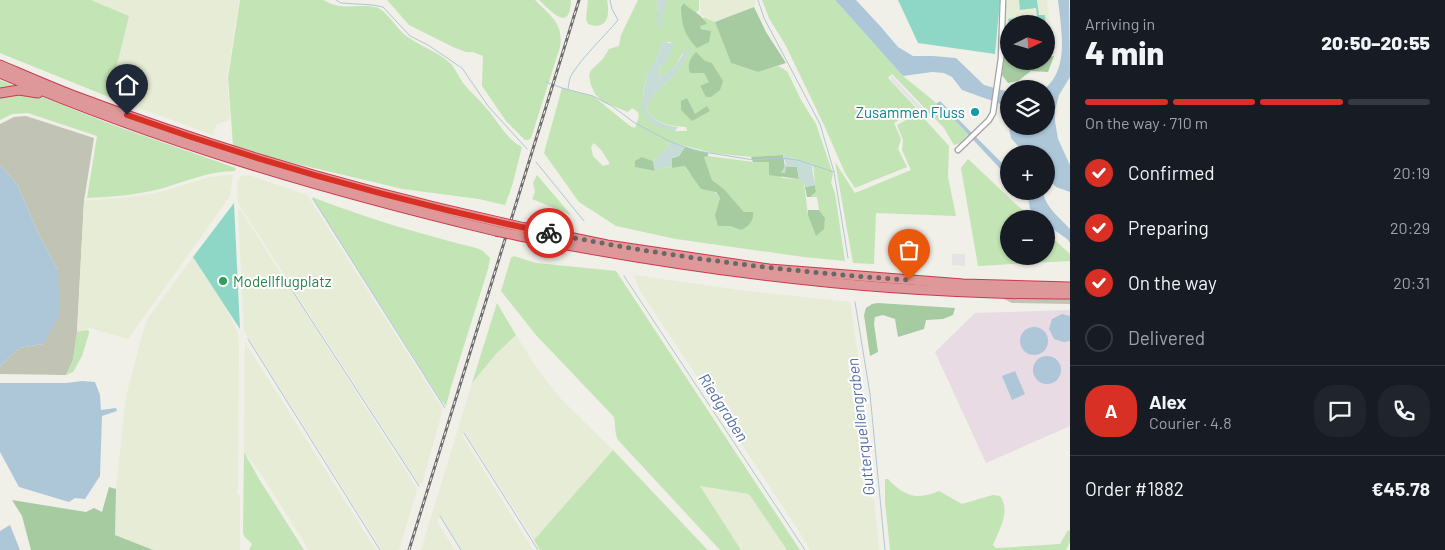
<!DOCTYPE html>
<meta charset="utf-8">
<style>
:root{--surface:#171b24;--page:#20242c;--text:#f1f3f6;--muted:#9ea1a6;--line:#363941;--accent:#d93025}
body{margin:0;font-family:Barlow,sans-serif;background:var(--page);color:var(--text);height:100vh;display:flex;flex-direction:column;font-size:19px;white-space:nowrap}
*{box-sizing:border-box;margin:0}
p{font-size:16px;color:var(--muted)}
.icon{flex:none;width:28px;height:28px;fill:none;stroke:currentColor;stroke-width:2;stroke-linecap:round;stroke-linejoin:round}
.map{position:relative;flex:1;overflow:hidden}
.side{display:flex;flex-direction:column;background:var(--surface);width:375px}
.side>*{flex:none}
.needle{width:32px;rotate:85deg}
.controls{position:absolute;left:1000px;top:15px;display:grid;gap:10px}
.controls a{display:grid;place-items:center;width:55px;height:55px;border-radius:50%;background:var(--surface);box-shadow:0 1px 4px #0004;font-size:25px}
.pin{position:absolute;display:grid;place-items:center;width:42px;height:42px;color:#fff;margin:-51px -21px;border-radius:50% 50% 50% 0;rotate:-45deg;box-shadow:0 0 5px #0007}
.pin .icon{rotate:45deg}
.courier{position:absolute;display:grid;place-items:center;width:50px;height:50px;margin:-25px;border:4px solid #d93025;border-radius:50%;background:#fff;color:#222;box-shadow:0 1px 6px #0007}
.head em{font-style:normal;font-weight:800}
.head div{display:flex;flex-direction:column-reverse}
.head{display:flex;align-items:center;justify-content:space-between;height:85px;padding:0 15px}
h1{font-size:32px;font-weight:800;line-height:38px}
.bar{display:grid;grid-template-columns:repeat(4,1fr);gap:8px 5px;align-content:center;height:60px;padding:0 15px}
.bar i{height:6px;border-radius:4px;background:var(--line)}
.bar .on{background:var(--accent)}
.bar p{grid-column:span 4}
.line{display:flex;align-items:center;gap:12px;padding:0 15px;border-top:1px solid var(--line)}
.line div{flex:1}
.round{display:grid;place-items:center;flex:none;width:52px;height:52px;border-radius:20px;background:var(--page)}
ol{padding:0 15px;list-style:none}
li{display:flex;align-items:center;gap:15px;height:55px}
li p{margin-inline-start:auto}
li .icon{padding:5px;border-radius:50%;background:var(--accent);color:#fff;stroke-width:4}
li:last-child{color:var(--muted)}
li i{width:28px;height:28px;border:2px solid var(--line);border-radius:50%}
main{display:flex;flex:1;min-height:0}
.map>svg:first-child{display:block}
</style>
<main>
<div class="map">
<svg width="1070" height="550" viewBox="0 0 1070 550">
<rect width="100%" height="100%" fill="#f0efe8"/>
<path fill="#e8dbe3" d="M 1070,310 L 1070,426 L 986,463 L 935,352 L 975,313 Z"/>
<g fill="#c1c4b4">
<path d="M 26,116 L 94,138 L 84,201 L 77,333 L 73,360 L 66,375 L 0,374 L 0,366 L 19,348 L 43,344 L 58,270 L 39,235 L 17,184 L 0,165 L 0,124 L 14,117 Z"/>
<path d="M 1002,298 L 1070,299 L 1070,304 L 1012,303 Z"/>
</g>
<g fill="#e7ecd6">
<path d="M 91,0 L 239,0 L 227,78 L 230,120 L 216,124 L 213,135 L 109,97 L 129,16 Z"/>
<path d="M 700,0 L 756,0 L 756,1 L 754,7 L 715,22 L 701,15 Z"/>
<path d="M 1005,0 L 1047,0 L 1054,56 L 1046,56 L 1046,24 L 1009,24 L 1009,57 L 1002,58 Z"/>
<path d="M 233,175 L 230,196 L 128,339 L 90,328 L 77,332 L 84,201 L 130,197 L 160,192 L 210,177 Z"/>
<path d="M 249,175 L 307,195 L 443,409 L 422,483 L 419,484 L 238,203 L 237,185 L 239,179 L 242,176 Z"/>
<path d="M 240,209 L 416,487 L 417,490 L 399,550 L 382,550 L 246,334 L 244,331 L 238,210 Z"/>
<path d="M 193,257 L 225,306 L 237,330 L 239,343 L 238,490 L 236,492 L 240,496 L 240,550 L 153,550 L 115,535 L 116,489 L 126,396 L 145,325 L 149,317 Z"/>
<path d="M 634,275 L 747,291 L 850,302 L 861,375 L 874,489 L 868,491 L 868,496 L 874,499 L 879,550 L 810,550 L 797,528 L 639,289 Z"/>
<path d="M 516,335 L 538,370 L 562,400 L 613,450 L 534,540 L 464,431 L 462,435 L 533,550 L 462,550 L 440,515 L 437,522 L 455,550 L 421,550 L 472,383 L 496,354 Z"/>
<path d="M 245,342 L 345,501 L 376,550 L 309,550 L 261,474 L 244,452 Z"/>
<path d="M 699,486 L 749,494 L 787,550 L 741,550 Z"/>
</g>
<g fill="#c3e4b4" fill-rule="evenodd">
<path d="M 0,0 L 91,0 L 129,16 L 109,97 L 0,53 Z"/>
<path d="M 240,0 L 323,0 C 345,12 354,3 375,7 C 386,9 396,28 405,35 C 419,46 437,51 450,63 C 455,68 459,77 463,83 C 470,92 479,99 486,108 C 498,121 506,139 522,147 L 512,186 L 505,205 L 479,199 L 403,189 L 276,159 L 233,145 L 228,78 Z"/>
<path d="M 387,0 L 535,0 C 550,16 564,23 560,47 L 531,138 L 528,140 L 525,140 L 506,121 L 482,86 L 483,56 L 473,52 L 466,52 L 453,47 L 409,25 Z"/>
<path d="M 539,0 L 571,0 C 570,33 552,12 539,0 Z"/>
<path d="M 588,0 L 607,0 C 610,14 608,31 588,24 L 586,19 Z"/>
<path d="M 638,0 L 657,0 L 657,10 L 662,14 L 666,0 L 699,0 L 699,10 L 695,13 L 684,3 L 708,42 L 711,31 L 701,29 L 699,26 L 706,24 L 703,17 L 715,22 L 731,63 L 758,72 L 778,66 L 787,71 L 801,100 L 816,124 L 833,174 L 831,183 L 835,193 L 845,261 L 804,257 L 676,239 L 616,226 L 579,202 L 544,153 L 562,88 L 593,96 L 630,126 L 635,128 L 639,117 L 638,112 L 632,108 L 628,112 L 603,102 L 595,94 L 591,85 L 589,75 L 591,70 L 603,59 L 609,49 L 619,46 L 621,35 ZM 665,42 L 671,42 C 668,53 667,64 658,71 L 660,78 L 675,67 L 682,54 L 689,52 L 678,72 L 654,94 L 646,109 C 655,124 670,126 686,127 L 687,131 L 675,131 L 648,120 L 643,94 L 647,72 L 656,61 L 662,43 ZM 712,63 L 718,73 L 703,92 L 700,86 L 709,82 L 704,73 ZM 671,142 L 712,153 L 751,157 L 783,155 L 813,164 L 816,192 L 810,197 L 817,197 L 819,210 L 825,218 L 808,215 L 804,183 L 799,179 L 782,178 L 769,162 L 753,162 L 708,156 L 704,157 L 712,180 L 724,189 L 744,212 L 741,230 L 730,226 L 715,215 L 720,198 C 711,184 692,181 685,166 L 672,168 L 663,167 L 655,171 L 635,167 L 642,157 L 653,161 L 665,150 ZM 594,143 L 602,151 L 610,164 L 603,166 L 593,156 L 591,147 Z"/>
<path d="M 762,0 L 835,0 L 903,76 L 946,111 L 969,136 L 961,143 L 954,145 L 944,128 L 892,74 L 888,78 L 917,109 L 894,123 L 901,139 L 898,149 L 907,167 L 855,188 L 845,173 L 824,125 L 786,46 L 769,18 Z"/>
<path d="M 0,80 L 113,125 L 236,168 L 235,171 C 209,171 184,182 160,189 C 136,195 111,197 87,198 L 97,136 L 28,113 L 12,114 L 0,120 Z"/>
<path d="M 919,113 L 949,146 L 948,177 L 956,216 L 876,213 L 874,264 L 853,263 L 835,162 L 855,193 L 911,170 L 902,150 L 903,140 L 897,125 Z"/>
<path d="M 968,159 L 1032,219 L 1009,219 L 1009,256 L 1046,256 L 1046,232 L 1070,254 L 1070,261 L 978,266 L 961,168 Z"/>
<path d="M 537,175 L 571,215 L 532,199 L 535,192 L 533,183 Z"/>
<path d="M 312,197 C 366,218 420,234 476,248 L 483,251 L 490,258 L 488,269 L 451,387 L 446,406 L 440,399 Z"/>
<path d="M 514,256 L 536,263 L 616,271 L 800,550 L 787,550 L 749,494 L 700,486 L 741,550 L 720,550 L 618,440 C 614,432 616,425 614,417 L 536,335 L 501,291 L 511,258 Z"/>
<path d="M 497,303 L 516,335 L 496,354 L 472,383 Z"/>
<path d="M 87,330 L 89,331 L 89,333 L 82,356 L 73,372 L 66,375 L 73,360 L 77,332 Z"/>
<path d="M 613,450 L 702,544 L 708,550 L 540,550 L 534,540 Z"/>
<path d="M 244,452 L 259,479 L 304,550 L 249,550 L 252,544 L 244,536 L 243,532 Z"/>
<path d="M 885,479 L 888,479 C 905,497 917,500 939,491 L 962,504 L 993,495 L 1000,496 C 1011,511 999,530 993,545 L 996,548 L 1060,544 L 1068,530 L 1070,531 L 1070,542 L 1066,550 L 890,550 L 885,502 Z"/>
</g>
<g fill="#a6cba1">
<path d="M 684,3 C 691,11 702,14 707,24 L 700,26 L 701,29 L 711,31 L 709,42 L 697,48 C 684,34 682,26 681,7 Z"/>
<path d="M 754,7 L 766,32 L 786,63 L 758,72 L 731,63 L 715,22 Z"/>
<path d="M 696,52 L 705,61 L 712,63 L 723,81 L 720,90 L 711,97 L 706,97 L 700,86 L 709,82 L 704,73 L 690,73 C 687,63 690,59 696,52 Z"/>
<path d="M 1046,56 L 1054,56 L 1048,72 L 1031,71 L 1018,81 L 1008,83 L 1002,75 L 1004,57 L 1009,57 L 1009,61 L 1046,61 Z"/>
<path d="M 687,98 L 695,114 L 707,106 L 710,111 L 692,121 L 681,110 L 681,101 Z"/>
<path d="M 685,147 L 708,153 L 708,156 L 704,157 L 712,180 L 724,189 L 744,212 L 753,212 C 754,221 749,226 741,230 L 730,226 L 718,226 L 715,215 L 720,198 L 716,192 L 701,189 L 685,166 L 672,168 L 672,158 L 679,156 Z"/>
<path d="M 783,155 L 785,167 L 797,167 L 799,179 L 769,175 L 769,162 L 753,162 L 751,157 Z"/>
<path d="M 642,157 L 653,161 L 655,171 L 635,167 L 635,161 Z"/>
<path d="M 815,185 L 816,192 L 810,197 L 807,197 L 805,187 Z"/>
<path d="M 808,210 L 819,210 L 825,218 L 824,229 L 816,236 L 808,215 Z"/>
<path d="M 878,303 L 955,308 L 953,315 L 943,319 L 926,320 L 924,329 L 898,337 L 895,319 L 883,315 L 875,317 L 874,324 L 878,352 L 870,356 L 864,315 L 866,308 L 872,304 Z"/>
<path d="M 109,487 L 116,489 L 115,535 L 153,550 L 31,550 L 22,516 L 12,500 L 86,512 L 94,508 L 102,512 Z"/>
</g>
<g fill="#c7dcd6">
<path d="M 657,0 L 666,0 C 667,4 665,10 662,14 L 662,31 L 658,26 Z"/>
<path d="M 665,42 L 673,44 C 672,53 665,65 658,71 L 660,78 L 675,67 L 686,49 L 690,51 L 678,72 L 654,94 L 646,109 C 653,121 665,126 678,127 L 675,131 L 654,125 L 648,120 L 641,108 L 647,72 L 656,61 L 662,43 Z"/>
<path d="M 671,142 L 685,147 L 679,156 L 672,158 L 672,168 L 663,167 L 655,171 L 653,161 L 665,150 Z"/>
<path d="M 783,155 L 813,164 L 812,168 L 815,185 L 805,187 L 804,183 L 799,179 L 797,167 L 786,167 L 785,173 L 781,173 L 786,164 Z"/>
</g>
<g fill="#8ed7c7">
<path d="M 898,0 L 1000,0 L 995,54 L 918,43 Z"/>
<path d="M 1019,0 L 1037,0 L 1039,15 L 1045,15 L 1046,24 L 1009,25 L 1008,19 L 1037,16 L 1036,8 L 1020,10 Z"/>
<path d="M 234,203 L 240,329 L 193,257 Z"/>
</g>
<g fill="#e4e4e4">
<path d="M 892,76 L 924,110 L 921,112 L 890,79 Z"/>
<path d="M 952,254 L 965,254 L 965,266 L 952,265 Z"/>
</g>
<g fill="#adc7d9">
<path d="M 835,0 L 856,0 L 881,27 L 898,47 L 913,56 L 933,56 L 956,58 L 984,85 L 1009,92 L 1009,126 L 1046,126 L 1046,89 L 1044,89 C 1070,69 1061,29 1058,0 L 1069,0 L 1070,77 L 1059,95 L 1055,110 L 1055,121 L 1058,139 L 1070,165 L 1070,192 L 1056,187 L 1048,179 L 1046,180 L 1046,154 L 1025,154 L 1011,138 L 1005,109 L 1001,104 L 962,90 L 952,77 L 944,73 L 932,72 L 903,76 Z"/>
<path d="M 940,101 L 1009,170 L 1009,178 L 946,111 L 936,104 Z"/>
<path d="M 0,165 L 17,184 L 39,235 L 58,270 L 60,314 L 43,344 L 19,348 L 0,366 Z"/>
<path d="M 1022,191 L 1043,191 C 1044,206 1061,219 1070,229 L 1070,243 L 1067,239 L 1046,224 L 1046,219 L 1040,219 L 1030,209 L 1028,198 Z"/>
<path d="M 1062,314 L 1070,316 L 1070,341 L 1064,342 L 1054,339 L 1049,329 L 1052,319 Z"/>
<circle cx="1034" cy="341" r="14"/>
<circle cx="1047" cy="370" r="14"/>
<path d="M 1015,371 L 1025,394 L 1012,400 L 1002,376 Z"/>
<path d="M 82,381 L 95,382 L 100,395 L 101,410 L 116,408 L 117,411 L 102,416 L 100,476 L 85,499 L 75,498 L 69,502 L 19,487 L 0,452 L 0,383 L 66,383 Z"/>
<path d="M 10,525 L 20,550 L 0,550 L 0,531 Z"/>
</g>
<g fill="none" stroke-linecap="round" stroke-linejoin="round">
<g stroke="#adc7d9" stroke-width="1">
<path d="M 336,0 L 341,3 L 373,5 L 383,7 L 410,36 L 428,45 L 462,68 L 488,106 L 527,149"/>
<path d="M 758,0 L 764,18 L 820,124 L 834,172 L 848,258"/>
<path d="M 546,82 L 562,88 L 593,96 L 612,106 L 635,123 L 671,142 L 697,151 L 754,160 L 780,158 L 798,160 L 834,172"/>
<path d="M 568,89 C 569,84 569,78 572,74 C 585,54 603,38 618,20 L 612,9 L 610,0"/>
<path d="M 536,162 L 584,221"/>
<path d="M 313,199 L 445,408"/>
<path d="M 624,276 L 805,550"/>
<path d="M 288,284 L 419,486"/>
<path d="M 855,302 L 870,394 L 885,550"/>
<path d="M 248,339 L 380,550"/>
<path d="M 464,433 L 538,550"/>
<path d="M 440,516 L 461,550"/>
</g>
<defs>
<path id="street" d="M 958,150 L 989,120 L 993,113 L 1001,58 L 1003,0"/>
<g id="highway">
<path d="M 0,65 C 26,76 51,87 77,97 C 215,149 355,190 499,222"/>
<path d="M 0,73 C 161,142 325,190 496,231"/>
<path d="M 0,93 L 19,90 L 38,93"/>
<path d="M 525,228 L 607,245 L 769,269 L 963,284 L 1070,287"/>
<path d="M 520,236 C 702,272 885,295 1070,294"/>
</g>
</defs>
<use href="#street" stroke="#a4a4a4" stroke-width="7"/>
<use href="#highway" stroke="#ca3951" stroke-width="11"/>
<use href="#street" stroke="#fff" stroke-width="4.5"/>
<use href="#highway" stroke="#df9899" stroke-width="9"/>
<defs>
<path id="rail" d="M 409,550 L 579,0"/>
</defs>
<use href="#rail" stroke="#6e6e6e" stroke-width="3"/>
<use href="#rail" stroke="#fff" stroke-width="1" stroke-dasharray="4" stroke-linecap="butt"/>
<defs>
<g id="highway-bridge">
<path d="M 499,222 L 525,228"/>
<path d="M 496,231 L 520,236"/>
</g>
</defs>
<use href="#highway-bridge" stroke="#ca3951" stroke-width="11" stroke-linecap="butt"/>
<use href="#highway-bridge" stroke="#df9899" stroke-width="9"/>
</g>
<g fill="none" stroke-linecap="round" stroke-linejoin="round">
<path stroke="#696866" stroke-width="5" stroke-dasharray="0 9" d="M 549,233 C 668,257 788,272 909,280"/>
<path stroke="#d93025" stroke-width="6" d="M 127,115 C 265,164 405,203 549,233"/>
</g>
<circle fill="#0f9aa8" stroke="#fff" stroke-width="2" cx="975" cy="112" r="5"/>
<circle fill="#2e9e5b" stroke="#fff" stroke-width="2" cx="223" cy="281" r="5"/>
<g text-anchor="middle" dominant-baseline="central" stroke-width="4" stroke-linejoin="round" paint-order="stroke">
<g font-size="15" fill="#0d838f" stroke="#fff" text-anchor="end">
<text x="965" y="112">Zusammen Fluss</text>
</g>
<g font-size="15" fill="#27864d" stroke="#fff" text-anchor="start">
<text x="233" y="281">Modellflugplatz</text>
</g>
<g font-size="16" font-style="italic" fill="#5670a7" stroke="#fff">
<text transform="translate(724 407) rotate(57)">Riedgraben</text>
<text transform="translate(860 427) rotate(-97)">Gutterquellengraben</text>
</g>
</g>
</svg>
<div class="controls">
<a><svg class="needle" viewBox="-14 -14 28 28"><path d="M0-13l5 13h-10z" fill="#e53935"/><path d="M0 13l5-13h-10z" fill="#9ea1a6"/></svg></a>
<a><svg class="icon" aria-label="layers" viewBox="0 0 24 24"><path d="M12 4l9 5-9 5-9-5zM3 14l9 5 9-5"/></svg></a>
<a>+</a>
<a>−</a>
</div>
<div class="pin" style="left:909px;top:280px;background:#ea580c"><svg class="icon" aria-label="bag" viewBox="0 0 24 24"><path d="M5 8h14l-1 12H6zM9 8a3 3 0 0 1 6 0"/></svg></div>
<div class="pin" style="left:127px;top:115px;background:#1f2937"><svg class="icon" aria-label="home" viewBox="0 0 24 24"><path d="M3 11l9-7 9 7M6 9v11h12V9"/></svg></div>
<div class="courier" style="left:549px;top:233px"><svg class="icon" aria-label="bike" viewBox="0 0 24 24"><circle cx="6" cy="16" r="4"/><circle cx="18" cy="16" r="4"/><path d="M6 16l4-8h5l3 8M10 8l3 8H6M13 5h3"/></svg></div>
</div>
<section class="side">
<div class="head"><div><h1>4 min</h1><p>Arriving in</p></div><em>20:50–20:55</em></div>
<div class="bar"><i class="on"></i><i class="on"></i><i class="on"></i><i></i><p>On the way · 710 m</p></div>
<ol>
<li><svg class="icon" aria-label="check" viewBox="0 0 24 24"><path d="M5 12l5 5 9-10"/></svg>Confirmed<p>20:19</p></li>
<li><svg class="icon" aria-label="check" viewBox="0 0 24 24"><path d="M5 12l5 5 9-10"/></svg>Preparing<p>20:29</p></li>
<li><svg class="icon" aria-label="check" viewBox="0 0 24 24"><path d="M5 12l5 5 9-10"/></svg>On the way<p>20:31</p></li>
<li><i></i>Delivered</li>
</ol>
<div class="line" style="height:90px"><b class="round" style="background:var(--accent);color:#fff">A</b><div><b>Alex</b><p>Courier · 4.8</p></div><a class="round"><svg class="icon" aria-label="chat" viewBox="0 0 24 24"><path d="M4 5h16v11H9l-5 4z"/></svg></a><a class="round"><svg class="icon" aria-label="phone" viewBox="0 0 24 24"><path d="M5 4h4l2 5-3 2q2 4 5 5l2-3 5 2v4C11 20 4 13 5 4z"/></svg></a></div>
<div class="line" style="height:65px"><div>Order #1882</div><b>€45.78</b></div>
</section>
</main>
